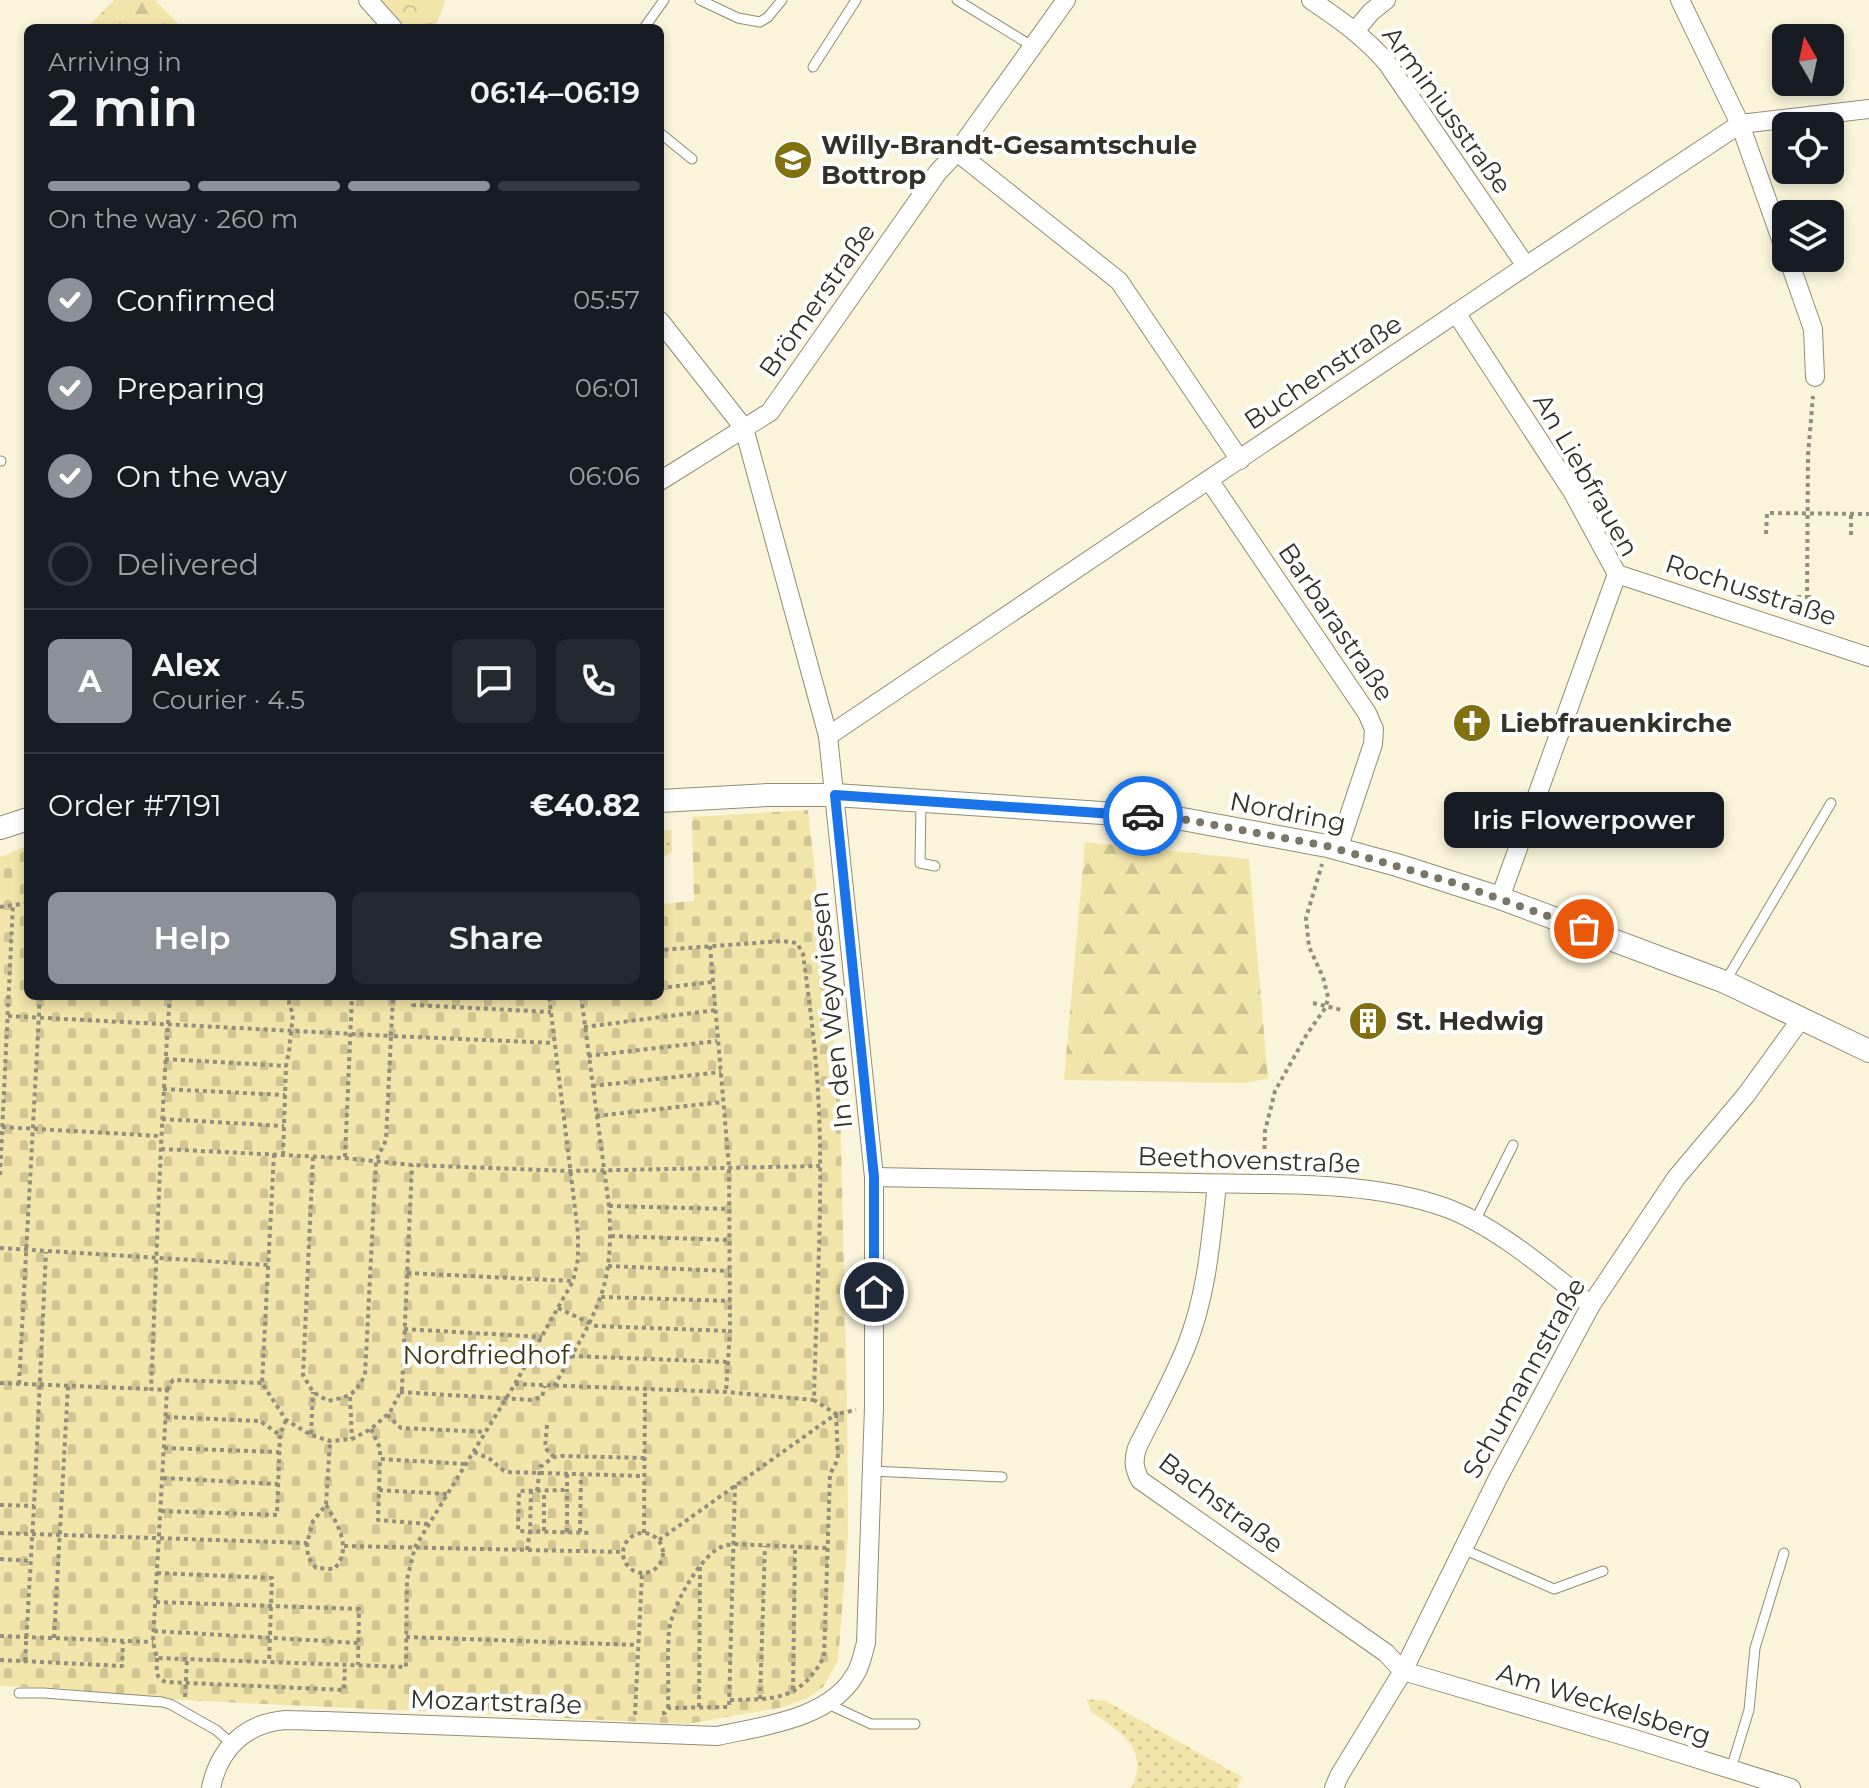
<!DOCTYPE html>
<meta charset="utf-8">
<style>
:root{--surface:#171b24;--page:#242831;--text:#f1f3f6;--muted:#9ea1a6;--line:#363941;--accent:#8c9099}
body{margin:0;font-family:Montserrat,sans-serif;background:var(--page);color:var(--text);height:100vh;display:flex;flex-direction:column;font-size:30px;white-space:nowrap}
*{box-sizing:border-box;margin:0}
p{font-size:26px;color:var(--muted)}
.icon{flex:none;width:44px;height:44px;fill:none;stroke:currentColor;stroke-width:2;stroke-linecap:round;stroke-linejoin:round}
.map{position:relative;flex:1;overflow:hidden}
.panel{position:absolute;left:24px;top:24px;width:640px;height:976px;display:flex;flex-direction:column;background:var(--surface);border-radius:12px;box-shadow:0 4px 12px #0003}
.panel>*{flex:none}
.needle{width:52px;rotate:351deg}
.controls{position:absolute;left:1772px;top:24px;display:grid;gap:16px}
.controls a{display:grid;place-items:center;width:72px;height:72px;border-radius:12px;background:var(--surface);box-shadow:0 4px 12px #0003;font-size:40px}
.pin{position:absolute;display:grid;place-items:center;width:68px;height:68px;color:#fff;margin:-34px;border:4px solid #fff;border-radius:50%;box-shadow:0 2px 8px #0007}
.courier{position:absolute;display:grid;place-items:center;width:80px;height:80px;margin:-40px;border:6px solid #1a73e8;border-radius:50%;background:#fff;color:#222;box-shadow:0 2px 10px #0007}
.bubble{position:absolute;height:56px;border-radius:12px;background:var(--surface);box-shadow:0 4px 12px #0003;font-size:26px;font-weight:600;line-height:56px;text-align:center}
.summary em{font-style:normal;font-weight:600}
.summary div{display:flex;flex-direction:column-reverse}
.summary{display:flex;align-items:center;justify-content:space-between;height:136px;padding:0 24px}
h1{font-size:52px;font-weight:600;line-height:60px}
.bar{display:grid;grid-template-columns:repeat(4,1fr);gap:12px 8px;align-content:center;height:96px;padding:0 24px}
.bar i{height:10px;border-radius:6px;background:var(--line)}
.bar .current{background:var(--accent)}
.bar p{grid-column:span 4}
.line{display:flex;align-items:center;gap:20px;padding:0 24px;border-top:2px solid var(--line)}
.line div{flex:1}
.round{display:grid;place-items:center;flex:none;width:84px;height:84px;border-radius:12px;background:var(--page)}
ol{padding:0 24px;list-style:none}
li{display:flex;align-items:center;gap:24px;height:88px}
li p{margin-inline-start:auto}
li .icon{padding:8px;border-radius:50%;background:var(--accent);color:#fff;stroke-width:4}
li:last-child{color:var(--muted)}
li i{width:44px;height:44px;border:4px solid var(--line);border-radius:50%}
.primary-button{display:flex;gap:16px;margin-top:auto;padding:16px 24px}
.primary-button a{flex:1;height:92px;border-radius:12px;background:var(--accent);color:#fff;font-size:32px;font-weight:600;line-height:92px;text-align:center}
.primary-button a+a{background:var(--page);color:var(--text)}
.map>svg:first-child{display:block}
</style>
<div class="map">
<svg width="1869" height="1788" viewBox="0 0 1869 1788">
<defs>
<pattern id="grass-dots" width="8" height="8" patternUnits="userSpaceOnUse" patternTransform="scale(2)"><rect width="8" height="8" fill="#f2e5aa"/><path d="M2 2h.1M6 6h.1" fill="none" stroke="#d0c592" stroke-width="1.8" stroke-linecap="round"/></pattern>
<pattern id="forest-firs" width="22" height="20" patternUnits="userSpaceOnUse" patternTransform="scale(2)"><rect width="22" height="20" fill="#f2e5aa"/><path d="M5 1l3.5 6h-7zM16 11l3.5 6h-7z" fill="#d0c592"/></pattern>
<pattern id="cemetery-stones" width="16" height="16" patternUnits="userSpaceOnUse" patternTransform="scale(2)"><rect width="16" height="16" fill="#f2e5aa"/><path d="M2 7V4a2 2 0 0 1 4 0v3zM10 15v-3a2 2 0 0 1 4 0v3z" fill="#d0c592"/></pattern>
<pattern id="park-crowns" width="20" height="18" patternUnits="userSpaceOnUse" patternTransform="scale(2)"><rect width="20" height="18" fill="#f2e5aa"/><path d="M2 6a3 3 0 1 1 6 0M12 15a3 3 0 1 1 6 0" fill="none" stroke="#d0c592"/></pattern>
</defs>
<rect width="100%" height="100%" fill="#faf4da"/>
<g fill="url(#grass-dots)">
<path d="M 671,830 L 672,852 L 664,857 L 660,831 Z"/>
<path d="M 1086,1699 L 1106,1701 L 1242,1777 L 1237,1788 L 1131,1788 C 1151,1751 1120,1730 1092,1713 Z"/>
</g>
<g fill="url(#forest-firs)">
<path d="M 114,0 L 155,0 L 182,28 L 87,28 Z"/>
<path d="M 1085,842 L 1249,859 L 1268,1079 L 1244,1083 L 1064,1080 Z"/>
</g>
<path fill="url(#cemetery-stones)" d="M 808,810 L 840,1099 L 847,1403 L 848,1533 L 838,1661 L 823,1687 L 809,1697 L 784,1707 L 687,1724 L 162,1699 L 60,1688 L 0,1686 L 0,857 L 28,846 L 28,996 L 660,996 L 660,904 L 694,901 L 692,817 Z"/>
<path fill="url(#park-crowns)" d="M 380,0 L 445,0 L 442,11 L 434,28 L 407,28 Z"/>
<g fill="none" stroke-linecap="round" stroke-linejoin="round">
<defs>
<g id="service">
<path d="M 700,0 L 738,18 L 760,22 L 768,17 L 782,0"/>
<path d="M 957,0 L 1032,46"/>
<path d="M 644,28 L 664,0"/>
<path d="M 813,67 L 856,0"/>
<path d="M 660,133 L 692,159"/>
<path d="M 0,461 L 1,461"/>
<path d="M 921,802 L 920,863 L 935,866"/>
<path d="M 1725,982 L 1831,803"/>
<path d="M 1475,1221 L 1513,1145"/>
<path d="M 871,1471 L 1002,1477"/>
<path d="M 1463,1549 L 1554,1589 L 1603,1571"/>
<path d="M 19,1693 L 44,1693 L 162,1702 L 170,1704 L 216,1730 L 232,1744"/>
<path d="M 828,1704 L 871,1724 L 915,1724"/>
<path d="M 1731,1769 L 1749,1710 L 1755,1648 L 1784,1553"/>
</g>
<g id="minor">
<path d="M 368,0 L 393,28"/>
<path d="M 1311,0 C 1339,19 1365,37 1387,63 L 1526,266"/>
<path d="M 1680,0 L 1740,124 L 1786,253"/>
<path d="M 1355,31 L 1371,12 L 1386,0"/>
<path d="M 957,152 L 1119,281 L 1240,460"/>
<path d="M 1788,258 L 1813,329 L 1815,377"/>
<path d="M 1456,313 L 1572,491 L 1617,574 L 1500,898"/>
<path d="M 1209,480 L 1367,713 L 1374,729 L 1373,744 L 1338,849"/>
<path d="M 660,481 L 770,412 L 938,172 L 957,152 L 1066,0"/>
<path d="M 1617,574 L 1869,657"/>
<path d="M 828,736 L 1526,266 L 1740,124 L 1869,109"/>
<path d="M 874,1177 C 981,1179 1089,1181 1197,1183 C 1279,1185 1366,1180 1444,1207 C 1495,1225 1549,1272 1591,1305"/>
<path d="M 1217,1184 C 1211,1239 1207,1295 1186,1347 C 1172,1382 1153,1415 1137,1448 C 1133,1461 1134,1468 1140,1480 L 1386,1653 L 1403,1671 L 1631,1738 L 1791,1788"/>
<path d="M 211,1788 C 219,1749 245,1723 286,1720 C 299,1720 312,1721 325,1721 L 717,1736 C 763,1726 831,1719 856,1673 C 861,1665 863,1653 866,1643 L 874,1407 L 874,1177 L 828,736 L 744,428 L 660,321"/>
<path d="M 1334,1788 L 1339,1776 L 1403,1671 L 1498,1478 L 1591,1305 L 1676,1178 L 1746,1095 L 1801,1019"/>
</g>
<g id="tertiary">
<path d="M 660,801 L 767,795 L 835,795 L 1177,818 L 1327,846 L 1397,865 L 1500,898 L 1725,982 L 1869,1051"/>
<path d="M 0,828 L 28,819"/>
</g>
</defs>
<use href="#service" stroke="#928d75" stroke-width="11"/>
<use href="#minor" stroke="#928d75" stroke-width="20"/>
<use href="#tertiary" stroke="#928d75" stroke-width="24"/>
<g stroke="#938f7e" stroke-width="4" stroke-dasharray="4 4" stroke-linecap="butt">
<path d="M 1766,534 L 1767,513 L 1869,514"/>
<path d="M 1851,535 L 1851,513"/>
<path d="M 1807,597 L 1813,597 L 1813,621"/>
<path d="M 1797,614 L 1798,597 L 1807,597 L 1808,455 L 1813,396"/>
<path d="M 26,903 L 28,892"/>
<path d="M 0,907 L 28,903"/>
<path d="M 710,946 L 729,1167 L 730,1331 L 726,1392"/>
<path d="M 660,988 L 713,982"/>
<path d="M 170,996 C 160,1127 157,1258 151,1389 L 167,1390 L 153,1642 L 157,1658 L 406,1667 L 407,1579 L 415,1547 L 515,1384 L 573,1281 L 578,1259 L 578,1233 L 549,996"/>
<path d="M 414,996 L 413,1005 L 551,1012"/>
<path d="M 60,997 L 60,996"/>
<path d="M 1313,1003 L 1342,1010"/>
<path d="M 8,1016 L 391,1036 L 393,996"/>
<path d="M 584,1027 L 716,1010"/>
<path d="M 588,1056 L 717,1041"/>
<path d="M 165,1059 L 286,1066"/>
<path d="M 592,1086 L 721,1072"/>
<path d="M 163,1089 L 285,1095"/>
<path d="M 596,1116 L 723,1102"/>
<path d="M 162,1119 L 284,1126"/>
<path d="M 2,1127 L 160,1136"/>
<path d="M 161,1149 L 344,1158 L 412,1165 L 569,1171 L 820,1166"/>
<path d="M 274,1154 L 262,1383 L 286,1420 L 311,1435 L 330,1441 L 352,1439 L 371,1429 L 390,1412 L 402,1389 L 412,1165"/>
<path d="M 283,1155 L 286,1066 L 289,1051 L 293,1014 L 289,1004 L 290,996"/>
<path d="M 313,1157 L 303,1375 L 313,1392 L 328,1401 C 350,1396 354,1396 365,1375 L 376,1161 L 386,1140 L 391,1036 L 554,1043"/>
<path d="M 345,1157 L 352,996"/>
<path d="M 1264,1165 L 1265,1131 L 1275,1091 L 1307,1034 L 1326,1007 L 1328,997 L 1323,977 L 1309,947 L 1306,918 L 1322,864"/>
<path d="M 0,1175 L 13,904"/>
<path d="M 609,1206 L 729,1209"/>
<path d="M 611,1236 L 730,1240"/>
<path d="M 0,1248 L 269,1265"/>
<path d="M 608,1266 L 729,1271"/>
<path d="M 407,1273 L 573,1281"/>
<path d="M 601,1297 L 730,1301"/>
<path d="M 558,1308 L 596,1326 L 730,1331"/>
<path d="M 404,1329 L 542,1337"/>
<path d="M 571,1356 L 728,1362"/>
<path d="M 0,1383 L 151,1389"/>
<path d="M 19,1384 L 40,996"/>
<path d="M 515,1384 L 726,1392 L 814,1400 C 816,1305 823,1207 819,1112 C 817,1059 810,1006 803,954 L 797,943 L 782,941 L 660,950"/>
<path d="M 554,1386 C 570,1358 589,1329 600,1298 C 611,1269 611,1236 609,1206 L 581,996"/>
<path d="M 167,1390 L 173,1380 L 262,1383"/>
<path d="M 400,1392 L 532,1400 L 542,1397 L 545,1386"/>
<path d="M 350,1397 L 352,1439"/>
<path d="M 387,1415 L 401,1428 L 486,1432"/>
<path d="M 166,1417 L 260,1421 L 280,1435"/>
<path d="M 547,1425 L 545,1448 L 554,1457"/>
<path d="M 371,1429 L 380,1448 L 380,1459"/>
<path d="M 311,1434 L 313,1392"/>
<path d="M 164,1448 L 279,1452"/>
<path d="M 474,1452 L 490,1459 L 504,1471 L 507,1472 L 644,1476"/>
<path d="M 567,1474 L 567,1486 L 563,1490 L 519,1491 L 518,1531 L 592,1533"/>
<path d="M 163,1478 L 278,1484"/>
<path d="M 379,1490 L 447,1494"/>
<path d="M 537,1491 L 540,1467 L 554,1457 L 562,1456 L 645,1458"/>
<path d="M 0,1505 L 34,1506"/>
<path d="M 326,1505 C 338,1524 353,1550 334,1569 L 316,1568 L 308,1557 L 307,1543 L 313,1521 L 326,1505 L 330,1441"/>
<path d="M 161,1511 L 277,1515 L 280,1435 L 286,1420"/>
<path d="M 428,1524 L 378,1520 L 380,1459 L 466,1464"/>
<path d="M 544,1531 L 544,1491"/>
<path d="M 567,1532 L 567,1489"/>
<path d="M 580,1532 L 581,1475"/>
<circle cx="643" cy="1553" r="20"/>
<path d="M 0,1533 L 307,1543"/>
<path d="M 644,1533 L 645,1390"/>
<path d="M 659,1540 L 836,1414 L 814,1400"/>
<path d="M 344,1546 L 623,1552"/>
<path d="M 527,1550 L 530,1531 L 531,1491"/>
<path d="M 0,1559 L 31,1561"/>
<path d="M 157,1573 L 272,1578 L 269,1662"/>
<path d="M 156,1602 L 359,1609 L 358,1665"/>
<path d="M 154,1631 L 359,1643"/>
<path d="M 0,1636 L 153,1642"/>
<path d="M 406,1637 L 638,1645"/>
<path d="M 54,1638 L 68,1386"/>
<path d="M 157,1658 C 157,1669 154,1678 166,1682 L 344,1690 L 345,1665"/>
<path d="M 0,1660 L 122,1666 L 123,1642"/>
<path d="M 25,1661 L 34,1506 L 46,1252"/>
<path d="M 793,1690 L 795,1547"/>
<path d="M 185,1697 L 187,1659"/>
<path d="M 760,1699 L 765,1546"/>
<path d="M 730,1700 C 776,1699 799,1701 824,1657 L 830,1474 L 838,1459 L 836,1414 L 856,1410"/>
<path d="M 699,1707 L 700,1567"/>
<path d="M 668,1708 C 669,1683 667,1656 669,1631 C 672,1607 696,1564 716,1550 C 721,1546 727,1545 733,1544 L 827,1548"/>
<path d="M 637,1713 L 635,1713 L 642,1574"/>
<path d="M 662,1713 L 665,1713 L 668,1708 L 729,1707 L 735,1485"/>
</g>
<use href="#service" stroke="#fff" stroke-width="9"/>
<use href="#minor" stroke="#fff" stroke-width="18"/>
<use href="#tertiary" stroke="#fff" stroke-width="22"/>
</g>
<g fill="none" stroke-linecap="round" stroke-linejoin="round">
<path stroke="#797666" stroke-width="8" stroke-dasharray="0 14.4" d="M 1143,816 L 1177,818 L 1327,846 L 1455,883 L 1584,929"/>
<path stroke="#1a73e8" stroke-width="10" d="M 874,1292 L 874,1177 L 835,795 L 1143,816"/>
</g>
<defs>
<symbol id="school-disc" viewBox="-11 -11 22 22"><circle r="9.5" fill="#83700e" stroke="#fff"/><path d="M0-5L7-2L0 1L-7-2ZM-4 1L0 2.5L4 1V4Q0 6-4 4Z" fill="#fff"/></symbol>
<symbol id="church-disc" viewBox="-11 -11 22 22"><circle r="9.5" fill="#83700e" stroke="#fff"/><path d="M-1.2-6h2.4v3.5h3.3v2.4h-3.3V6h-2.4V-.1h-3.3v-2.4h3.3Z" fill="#fff"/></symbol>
<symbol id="building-disc" viewBox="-11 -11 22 22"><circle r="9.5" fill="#83700e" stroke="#fff"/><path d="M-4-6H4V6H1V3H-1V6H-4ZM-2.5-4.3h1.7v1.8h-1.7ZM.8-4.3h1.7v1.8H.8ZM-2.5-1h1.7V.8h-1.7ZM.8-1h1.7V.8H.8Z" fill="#fff"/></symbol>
</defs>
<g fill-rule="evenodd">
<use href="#school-disc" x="771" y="138" width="44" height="44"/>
<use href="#church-disc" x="1450" y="701" width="44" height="44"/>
<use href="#building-disc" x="1346" y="999" width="44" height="44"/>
</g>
<g text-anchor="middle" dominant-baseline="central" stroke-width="8" stroke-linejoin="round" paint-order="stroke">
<g font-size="26" fill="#343228" stroke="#fff">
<text transform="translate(1447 110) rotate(54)">Arminiusstraße</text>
<text transform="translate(817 300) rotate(-55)">Brömerstraße</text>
<text transform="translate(1323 372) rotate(-34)">Buchenstraße</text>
<text transform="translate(1586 475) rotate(60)">An Liebfrauen</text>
<text transform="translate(1751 590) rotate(18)">Rochusstraße</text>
<text transform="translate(1336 622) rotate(56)">Barbarastraße</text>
<text transform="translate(1288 812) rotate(11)">Nordring</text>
<text transform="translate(831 1010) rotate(-96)">In den Weywiesen</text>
<text transform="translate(1249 1160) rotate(2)">Beethovenstraße</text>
<text transform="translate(1524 1378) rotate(-61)">Schumannstraße</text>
<text transform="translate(1221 1503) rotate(37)">Bachstraße</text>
<text transform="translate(496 1702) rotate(2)">Mozartstraße</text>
<text transform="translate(1604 1704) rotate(17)">Am Weckelsberg</text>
</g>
<g font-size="26" font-weight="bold" fill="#343228" stroke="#fff" text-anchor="start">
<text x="821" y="145">Willy-Brandt-Gesamtschule<tspan x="821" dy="30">Bottrop</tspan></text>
<text x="1500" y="723">Liebfrauenkirche</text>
<text x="1396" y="1021">St. Hedwig</text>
</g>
<g font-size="26" fill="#403712" stroke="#fff">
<text x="486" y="1355">Nordfriedhof</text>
</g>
</g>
</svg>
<div class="controls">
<a><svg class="needle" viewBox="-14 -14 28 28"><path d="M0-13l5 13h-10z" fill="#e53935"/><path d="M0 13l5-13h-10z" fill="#9ea1a6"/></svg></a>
<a><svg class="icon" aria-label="locate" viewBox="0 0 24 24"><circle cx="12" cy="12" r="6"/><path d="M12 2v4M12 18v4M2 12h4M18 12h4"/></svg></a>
<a><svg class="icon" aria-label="layers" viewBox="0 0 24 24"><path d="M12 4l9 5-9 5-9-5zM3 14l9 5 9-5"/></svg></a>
</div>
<div class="pin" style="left:1584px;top:929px;background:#ea580c"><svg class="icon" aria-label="bag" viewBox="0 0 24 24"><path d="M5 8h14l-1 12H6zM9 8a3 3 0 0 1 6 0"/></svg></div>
<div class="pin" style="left:874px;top:1292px;background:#1f2937"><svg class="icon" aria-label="home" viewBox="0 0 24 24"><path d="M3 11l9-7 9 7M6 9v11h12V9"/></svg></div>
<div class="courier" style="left:1143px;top:816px"><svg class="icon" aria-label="car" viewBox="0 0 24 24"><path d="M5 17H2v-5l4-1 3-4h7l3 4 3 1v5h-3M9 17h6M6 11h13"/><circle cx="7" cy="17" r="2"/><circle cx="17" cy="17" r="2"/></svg></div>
<div class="bubble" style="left:1444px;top:792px;width:280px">Iris Flowerpower</div>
<section class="panel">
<div class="summary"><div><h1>2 min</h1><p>Arriving in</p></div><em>06:14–06:19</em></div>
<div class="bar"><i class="current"></i><i class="current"></i><i class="current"></i><i></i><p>On the way · 260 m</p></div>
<ol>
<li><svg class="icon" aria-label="check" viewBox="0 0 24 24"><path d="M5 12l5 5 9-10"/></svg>Confirmed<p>05:57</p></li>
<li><svg class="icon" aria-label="check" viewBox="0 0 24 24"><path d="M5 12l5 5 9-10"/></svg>Preparing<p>06:01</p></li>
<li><svg class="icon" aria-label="check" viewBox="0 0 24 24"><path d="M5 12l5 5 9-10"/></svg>On the way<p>06:06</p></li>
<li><i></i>Delivered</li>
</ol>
<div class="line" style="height:144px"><b class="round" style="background:var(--accent);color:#fff">A</b><div><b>Alex</b><p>Courier · 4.5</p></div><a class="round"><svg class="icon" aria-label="chat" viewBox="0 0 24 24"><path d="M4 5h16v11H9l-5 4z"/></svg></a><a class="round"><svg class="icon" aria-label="phone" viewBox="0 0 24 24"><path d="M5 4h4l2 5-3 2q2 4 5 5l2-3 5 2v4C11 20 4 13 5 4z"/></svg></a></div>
<div class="line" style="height:104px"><div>Order #7191</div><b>€40.82</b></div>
<div class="primary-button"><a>Help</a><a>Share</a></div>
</section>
</div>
